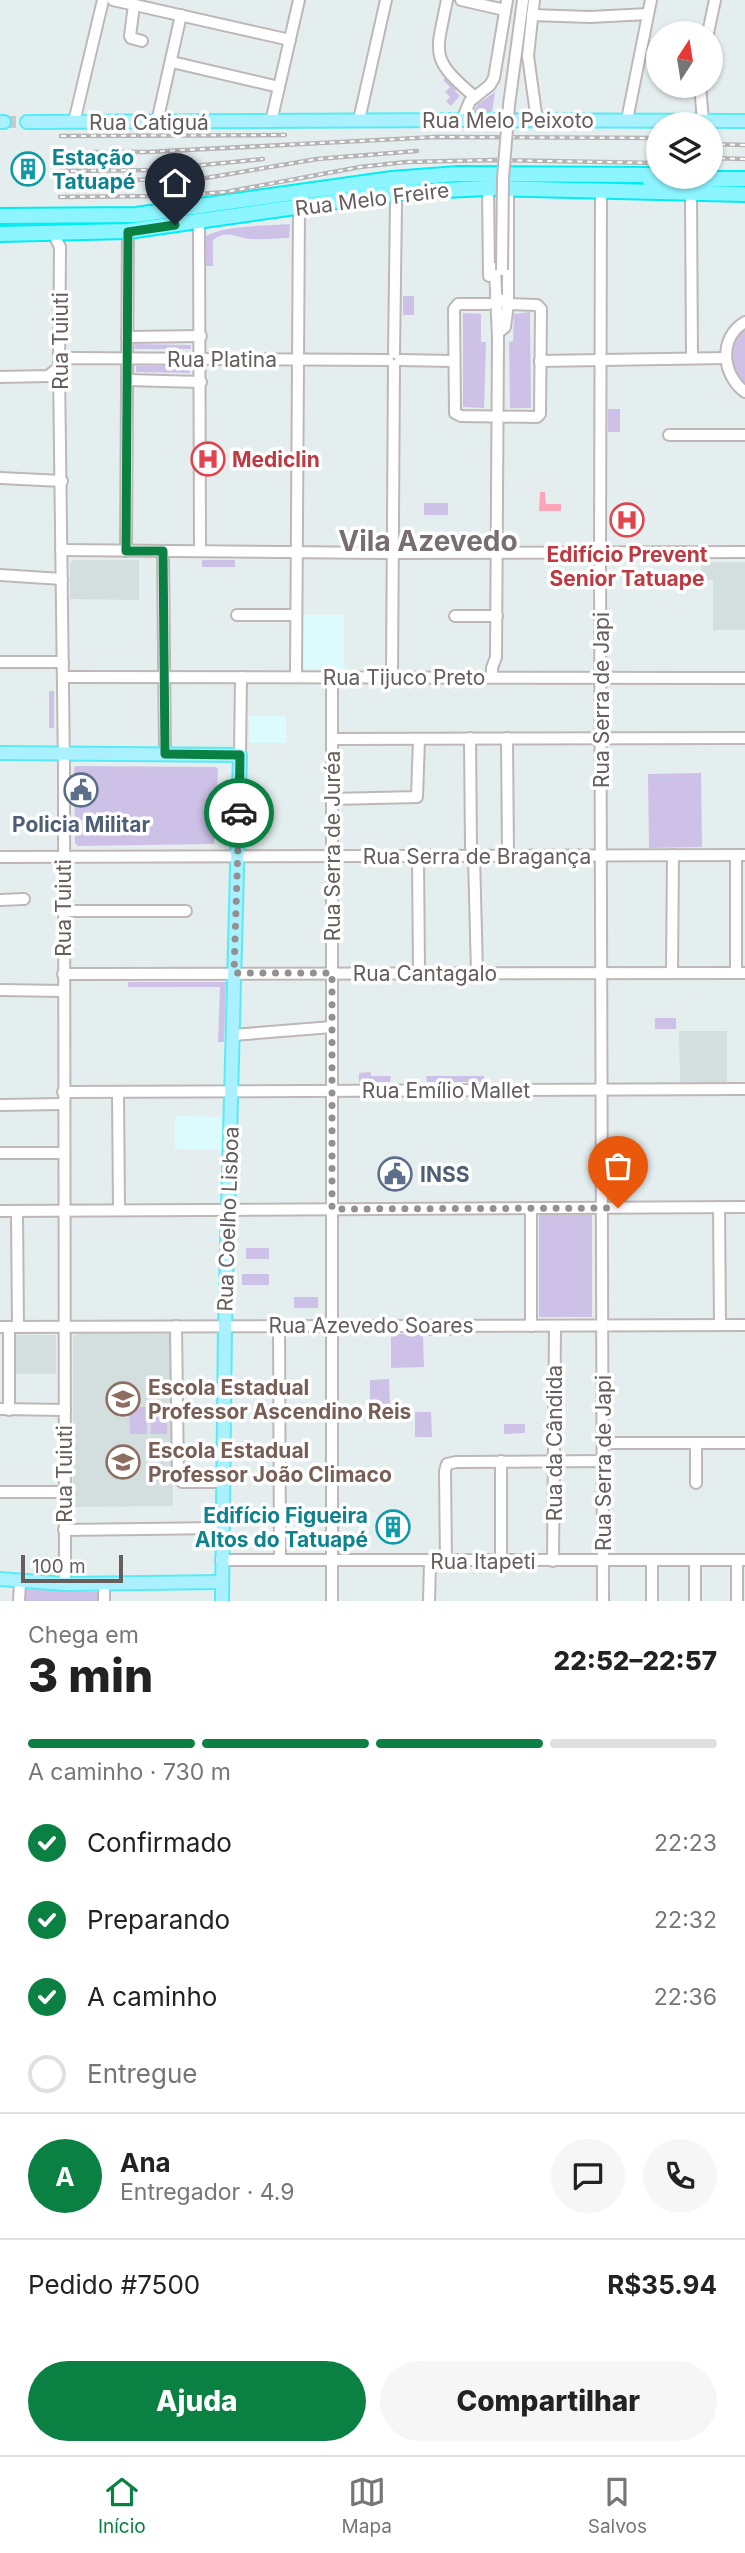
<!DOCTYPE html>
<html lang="pt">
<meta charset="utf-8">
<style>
:root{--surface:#fff;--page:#f6f6f6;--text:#222;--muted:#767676;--line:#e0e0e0;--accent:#0b8043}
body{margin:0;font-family:Inter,sans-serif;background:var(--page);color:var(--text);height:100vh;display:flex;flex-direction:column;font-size:26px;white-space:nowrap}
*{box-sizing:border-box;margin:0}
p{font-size:23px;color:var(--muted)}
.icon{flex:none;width:38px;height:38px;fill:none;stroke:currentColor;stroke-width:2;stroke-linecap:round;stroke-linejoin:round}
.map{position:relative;height:1601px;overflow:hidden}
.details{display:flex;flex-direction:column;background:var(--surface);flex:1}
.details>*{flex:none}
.needle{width:46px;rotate:12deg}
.buttons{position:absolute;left:646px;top:21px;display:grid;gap:14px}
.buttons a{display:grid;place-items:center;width:77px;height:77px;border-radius:50%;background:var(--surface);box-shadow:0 2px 5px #0004;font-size:35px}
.scale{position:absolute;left:21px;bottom:18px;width:102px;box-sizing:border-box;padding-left:7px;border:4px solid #665d5d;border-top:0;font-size:19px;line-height:24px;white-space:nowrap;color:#665d5d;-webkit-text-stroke:5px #fff;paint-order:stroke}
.pin{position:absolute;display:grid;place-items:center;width:60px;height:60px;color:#fff;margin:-72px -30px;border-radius:50% 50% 50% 0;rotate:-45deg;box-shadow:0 0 7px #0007}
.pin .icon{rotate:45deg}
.courier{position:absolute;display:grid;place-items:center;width:70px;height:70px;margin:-35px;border:5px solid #0b8043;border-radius:50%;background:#fff;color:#222;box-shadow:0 2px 9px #0007}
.overview em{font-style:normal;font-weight:800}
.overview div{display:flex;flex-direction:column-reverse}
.overview{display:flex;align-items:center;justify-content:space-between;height:119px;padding:0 28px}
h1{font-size:46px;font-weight:800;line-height:52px}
.bar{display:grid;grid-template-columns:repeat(4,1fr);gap:10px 7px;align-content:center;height:84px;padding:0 28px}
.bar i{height:9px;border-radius:5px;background:var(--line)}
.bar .current{background:var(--accent)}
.bar p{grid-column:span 4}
.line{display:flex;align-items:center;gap:18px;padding:0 28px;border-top:2px solid var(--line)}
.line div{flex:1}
.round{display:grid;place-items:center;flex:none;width:74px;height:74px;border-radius:37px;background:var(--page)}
ol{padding:0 28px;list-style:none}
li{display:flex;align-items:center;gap:21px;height:77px}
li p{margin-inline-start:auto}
li .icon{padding:7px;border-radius:50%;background:var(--accent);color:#fff;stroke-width:4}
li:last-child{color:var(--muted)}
li i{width:38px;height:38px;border:4px solid var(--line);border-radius:50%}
.button{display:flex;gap:14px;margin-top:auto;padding:14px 28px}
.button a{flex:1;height:80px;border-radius:42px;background:var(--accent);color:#fff;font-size:28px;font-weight:800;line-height:80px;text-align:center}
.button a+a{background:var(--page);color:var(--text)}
.tab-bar{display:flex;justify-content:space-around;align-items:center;height:98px;border-top:2px solid var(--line);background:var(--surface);font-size:19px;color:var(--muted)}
.tab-bar a{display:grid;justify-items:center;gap:4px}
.tab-bar .current{color:var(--accent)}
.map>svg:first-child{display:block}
</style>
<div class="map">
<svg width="745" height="1601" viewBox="0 0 745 1601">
<rect width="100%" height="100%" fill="#e5eeef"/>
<g fill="#dbfbff">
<path d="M 303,615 L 344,615 L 344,670 L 303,669 Z"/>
<rect x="249" y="716" width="37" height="27"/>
<path d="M 175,1116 L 222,1117 L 222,1150 L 175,1149 Z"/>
</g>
<g fill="#d3dedf">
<path d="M 73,560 L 139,560 L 139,600 L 70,599 L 70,563 Z"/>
<path d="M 701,562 L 745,562 L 745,630 L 713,630 L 713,580 L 701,580 Z"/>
<path d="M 679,1031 L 727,1031 L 727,1082 L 680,1082 Z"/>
<path d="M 76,1334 L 172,1334 L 173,1506 L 73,1507 L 73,1338 Z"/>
<rect x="13" y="1335" width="43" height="39"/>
</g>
<g fill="#cec1e7">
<path d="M 446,77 L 457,88 L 455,91 L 460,96 L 451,106 L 446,101 L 450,97 L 445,92 L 450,87 L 443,80 Z"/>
<path d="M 495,92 L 492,112 L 473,112 L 478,104 Z"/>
<path d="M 290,224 L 289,238 C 275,238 258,241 244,238 C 233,235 223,231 213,240 L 213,266 L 206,266 L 206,236 C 226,225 267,226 290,224 Z"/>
<rect x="403" y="296" width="11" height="19"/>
<path d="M 530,312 L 531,408 L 510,408 L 509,342 L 513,341 L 514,314 Z"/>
<path d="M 463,313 L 481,314 L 481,342 L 486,342 L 484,408 L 463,407 Z"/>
<path d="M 745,328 L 745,386 C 726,370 726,343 745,328 Z"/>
<path d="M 135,344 L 191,345 L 191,349 L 135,349 Z"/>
<path d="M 136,366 L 190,366 L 190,373 L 136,372 Z"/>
<rect x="608" y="409" width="12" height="23"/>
<rect x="424" y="503" width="24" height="12"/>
<rect x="202" y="560" width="33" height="7"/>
<rect x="49" y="691" width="5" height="37"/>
<path d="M 78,766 L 216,767 L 218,769 L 214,844 L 78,846 L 75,843 L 74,767 Z"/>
<path d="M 701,773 L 702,847 L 649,848 L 648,774 Z"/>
<path d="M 128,982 L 226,982 L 224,1042 L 218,1042 L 220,987 L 128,987 Z"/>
<rect x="655" y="1018" width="21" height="11"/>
<path d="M 371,1072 L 371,1076 L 391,1076 L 390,1082 L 359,1082 L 359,1073 Z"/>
<path d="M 426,1076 L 484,1076 L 484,1082 L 427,1082 Z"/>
<rect x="539" y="1215" width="53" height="102"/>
<rect x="246" y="1248" width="23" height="11"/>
<rect x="242" y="1274" width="27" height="11"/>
<rect x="294" y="1297" width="24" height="11"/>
<path d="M 468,1333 L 468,1336 L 423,1336 L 424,1367 L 391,1368 L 391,1334 Z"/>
<path d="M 389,1379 L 390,1404 L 370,1404 L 370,1380 Z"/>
<path d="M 129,1407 L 146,1407 L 147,1434 L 130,1434 Z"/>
<path d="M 167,1407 L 167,1434 L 151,1434 L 150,1408 Z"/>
<path d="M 415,1412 L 431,1412 L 432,1437 L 415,1437 Z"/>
<path d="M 504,1424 L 525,1424 L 525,1433 L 504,1434 Z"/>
<path d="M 25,1588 L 97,1592 L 97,1601 L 24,1601 Z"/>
</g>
<path fill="#ffa5b9" d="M 540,492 L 545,492 L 546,504 L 561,504 L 561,511 L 539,511 Z"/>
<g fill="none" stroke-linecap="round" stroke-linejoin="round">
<path stroke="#c5caca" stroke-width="12" stroke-dasharray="12 6" stroke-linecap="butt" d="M 4,122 L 27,122"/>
<defs>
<g id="minor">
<path d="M 113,0 L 290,40"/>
<path d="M 447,0 C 436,55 429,58 475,97"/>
<path d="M 461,0 L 505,10"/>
<path d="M 534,0 L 528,56 L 537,121"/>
<path d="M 134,5 L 130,36 L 131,38 L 142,41"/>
<path d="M 532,15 L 590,17 L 648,14"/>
<path d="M 708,33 L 715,0"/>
<path d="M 172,62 L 279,87"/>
<path d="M 700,86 L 703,121"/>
<path d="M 509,105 L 523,0"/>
<path d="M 359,120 L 386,0"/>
<path d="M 462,120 L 470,101 L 490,85 L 494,78 L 507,0"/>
<path d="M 627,120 L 651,0"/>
<path d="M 74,122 L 103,0"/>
<path d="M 157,122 L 181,15"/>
<path d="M 271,122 L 299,0"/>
<path d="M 394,188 L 396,203 L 394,353"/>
<path d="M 488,188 L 489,276"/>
<path d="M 601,191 L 600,562 L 603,1601"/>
<path d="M 691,194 L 692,358"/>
<path d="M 199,222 L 200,551"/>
<path d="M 53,233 L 60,247 L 59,368 L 64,768 L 65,1584"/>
<path d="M 489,304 L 458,304 L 454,309 L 455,413 L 461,416 L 537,417 L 540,414 L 541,309 L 537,305 L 508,304 L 496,297"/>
<path d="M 745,322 C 718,338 722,375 745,392"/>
<path d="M 499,332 L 505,327 L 508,304 L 508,188"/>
<path d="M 127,337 L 201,336"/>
<path d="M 400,360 L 454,361"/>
<path d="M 540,361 L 726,358"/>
<path d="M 0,377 L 48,376 L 70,358 L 388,360"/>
<path d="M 127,380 L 201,382"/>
<path d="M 669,435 L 745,435"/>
<path d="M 0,478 L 62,481"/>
<path d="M 61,550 L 385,553 L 745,552"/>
<path d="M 126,551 L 128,231"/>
<path d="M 163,551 L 165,754"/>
<path d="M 0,575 L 62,579"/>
<path d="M 237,615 L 296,615"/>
<path d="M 455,616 L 497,616"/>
<path d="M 0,662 L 63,662"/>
<path d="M 63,677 L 745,678"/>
<path d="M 296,677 L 299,207"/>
<path d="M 332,677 L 332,1601"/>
<path d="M 392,677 L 394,365"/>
<path d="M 492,677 L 492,668 L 496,657 L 498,338 L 495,268"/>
<path d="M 470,738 L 471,847 L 474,856 L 477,973"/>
<path d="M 507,738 L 508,855"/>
<path d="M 332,739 L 745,738"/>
<path d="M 240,755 L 241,677"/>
<path d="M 332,799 L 417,797 L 419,739"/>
<path d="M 418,856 L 419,973"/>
<path d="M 0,857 L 745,855"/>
<path d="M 0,900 L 24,899"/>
<path d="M 63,911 L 186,911"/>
<path d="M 672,972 L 673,855"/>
<path d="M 736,973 L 736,855"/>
<path d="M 63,974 L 745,973"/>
<path d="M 0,990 L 63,991"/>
<path d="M 233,1035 L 332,1027"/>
<path d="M 63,1092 L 745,1089"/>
<path d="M 118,1092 L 119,1209"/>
<path d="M 0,1105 L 63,1104"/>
<path d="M 0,1153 L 63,1153"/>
<path d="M 719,1207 L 720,1325"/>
<path d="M 0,1211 L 745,1207"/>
<path d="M 17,1211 L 18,1327"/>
<path d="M 279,1325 L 280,1559"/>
<path d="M 176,1326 L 178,1478 L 182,1482 L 223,1482"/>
<path d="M 531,1326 L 531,1208"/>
<path d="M 0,1327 L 745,1325"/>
<path d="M 9,1327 L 9,1410"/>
<path d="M 0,1409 L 65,1410"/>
<path d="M 603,1443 L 745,1443"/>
<path d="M 696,1483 L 696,1443"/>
<path d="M 0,1492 L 64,1492"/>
<path d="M 64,1530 L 222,1528"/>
<path d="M 221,1560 L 745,1560"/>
<path d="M 737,1560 L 737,1601"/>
<path d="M 501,1561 L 501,1461"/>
<path d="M 553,1561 L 555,1326"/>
<path d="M 446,1562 L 445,1471 L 447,1464 L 456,1462 L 603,1461"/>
<path d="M 19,1601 L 20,1581"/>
<path d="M 104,1601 L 104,1584"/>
<path d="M 429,1601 L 430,1562"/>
<path d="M 652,1601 L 652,1560"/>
<path d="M 695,1601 L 695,1561"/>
</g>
<g id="major">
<path d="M 0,122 L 4,122"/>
<path d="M 27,122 L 462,120 L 745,121"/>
<path d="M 0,753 L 240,755 L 225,1326 L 222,1601"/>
<path d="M 0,1579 L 65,1584 L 221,1582"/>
</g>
<g id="highway">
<path d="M 649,179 L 745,179"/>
<path d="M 0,216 L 136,215 L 392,179 L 458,174 L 658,175"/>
<path d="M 0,234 L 128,231 L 401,192 L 488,188 L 745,194"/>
</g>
</defs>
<use href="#minor" stroke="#bfb7b7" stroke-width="14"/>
<use href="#major" stroke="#58ebf5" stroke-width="16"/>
<use href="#highway" stroke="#00edf4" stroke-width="18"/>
<use href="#minor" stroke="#fff" stroke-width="10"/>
<use href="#major" stroke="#aaf0ff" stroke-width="12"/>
<use href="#highway" stroke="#8cf5ff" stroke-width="14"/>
<defs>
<g id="rail">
<path d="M 61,136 L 285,135"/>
<path d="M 710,144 L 745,145"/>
<path d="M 60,152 L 148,152 L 436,137 L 658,138"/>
<path d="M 710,158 L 745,159"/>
<path d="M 61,171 L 152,170 L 263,159"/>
<path d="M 60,182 L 206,178 L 317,159 L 417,151"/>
<path d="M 60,197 L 166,196 L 226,192 L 360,167 L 406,162 L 493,160 L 658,163"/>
</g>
</defs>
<use href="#rail" stroke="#b6b4b4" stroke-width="4.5"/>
<use href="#rail" stroke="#fff" stroke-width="2" stroke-dasharray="5" stroke-linecap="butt"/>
<defs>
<path id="minor-bridge" d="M 502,270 L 503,178 L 509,105"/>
</defs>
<use href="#minor-bridge" stroke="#bfb7b7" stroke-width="14" stroke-linecap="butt"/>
<use href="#minor-bridge" stroke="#fff" stroke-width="10"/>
</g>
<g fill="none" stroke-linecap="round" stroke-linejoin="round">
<path stroke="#929090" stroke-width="7" stroke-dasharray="0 12.6" d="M 239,813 L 234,973 L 332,973 L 332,1209 L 618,1208"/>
<path stroke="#0b8043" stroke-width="9" d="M 175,225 L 128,232 L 126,551 L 163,551 L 165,754 L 240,755 L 239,813"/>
</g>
<defs>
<symbol id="building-ring" viewBox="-11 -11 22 22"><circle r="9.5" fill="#fff" stroke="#0f9aa8" stroke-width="1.5"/><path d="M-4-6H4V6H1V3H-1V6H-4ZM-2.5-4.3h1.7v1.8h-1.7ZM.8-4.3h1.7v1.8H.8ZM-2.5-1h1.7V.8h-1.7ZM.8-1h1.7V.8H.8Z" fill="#0f9aa8"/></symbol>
<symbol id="hospital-ring" viewBox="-11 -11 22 22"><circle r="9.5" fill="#fff" stroke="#e0444e" stroke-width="1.5"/><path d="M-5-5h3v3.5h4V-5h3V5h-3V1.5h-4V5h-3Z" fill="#e0444e"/></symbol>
<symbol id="civic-ring" viewBox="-11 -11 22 22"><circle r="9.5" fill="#fff" stroke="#5c6f8a" stroke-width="1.5"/><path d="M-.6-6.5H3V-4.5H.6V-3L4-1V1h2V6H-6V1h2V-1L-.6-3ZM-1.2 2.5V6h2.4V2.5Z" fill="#5c6f8a"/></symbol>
<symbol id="school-ring" viewBox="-11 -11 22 22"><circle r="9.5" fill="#fff" stroke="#8d6e63" stroke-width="1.5"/><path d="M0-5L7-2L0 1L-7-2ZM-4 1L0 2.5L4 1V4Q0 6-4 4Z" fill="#8d6e63"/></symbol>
</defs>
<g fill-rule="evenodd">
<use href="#building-ring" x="9" y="150" width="38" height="38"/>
<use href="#hospital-ring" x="189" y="440" width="38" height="38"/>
<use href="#hospital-ring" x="608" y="501" width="38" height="38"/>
<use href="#civic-ring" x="62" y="771" width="38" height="38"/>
<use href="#civic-ring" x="376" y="1155" width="38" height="38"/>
<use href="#school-ring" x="104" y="1380" width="38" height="38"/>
<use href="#school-ring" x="104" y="1443" width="38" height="38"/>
<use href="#building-ring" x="374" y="1508" width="38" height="38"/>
</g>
<g text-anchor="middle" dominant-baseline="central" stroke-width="7" stroke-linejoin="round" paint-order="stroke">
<g font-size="21" fill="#665d5d" stroke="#fff">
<text x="508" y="120">Rua Melo Peixoto</text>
<text x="149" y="122">Rua Catiguá</text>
<text transform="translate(372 199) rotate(-7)">Rua Melo Freire</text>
<text transform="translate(60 341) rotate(-90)">Rua Tuiuti</text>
<text x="222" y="359">Rua Platina</text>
<text x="404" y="677">Rua Tijuco Preto</text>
<text transform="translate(601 700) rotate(-90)">Rua Serra de Japi</text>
<text transform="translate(332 846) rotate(-90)">Rua Serra de Juréa</text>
<text x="477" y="856">Rua Serra de Bragança</text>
<text transform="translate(63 908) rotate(-90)">Rua Tuiuti</text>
<text x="425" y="973">Rua Cantagalo</text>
<text x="446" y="1090">Rua Emílio Mallet</text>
<text transform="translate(228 1219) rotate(-88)">Rua Coelho Lisboa</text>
<text x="371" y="1325">Rua Azevedo Soares</text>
<text transform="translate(554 1443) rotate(-90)">Rua da Cândida</text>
<text transform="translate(603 1463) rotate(-90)">Rua Serra de Japi</text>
<text transform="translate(64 1474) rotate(-90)">Rua Tuiuti</text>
<text x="483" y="1561">Rua Itapeti</text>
</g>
<g font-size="21" font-weight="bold" fill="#0d838f" stroke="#fff" text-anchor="start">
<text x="52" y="157">Estação<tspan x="52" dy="24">Tatuapé</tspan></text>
<text x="368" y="1515" text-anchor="end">Edifício Figueira<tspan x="368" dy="24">Altos do Tatuapé</tspan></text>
</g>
<g font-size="21" font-weight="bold" fill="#be3a42" stroke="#fff" text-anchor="start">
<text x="232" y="459">Mediclin</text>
<text x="627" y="554" text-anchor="middle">Edifício Prevent<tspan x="627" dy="24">Senior Tatuape</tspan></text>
</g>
<g font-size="21" font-weight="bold" fill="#4e5e75" stroke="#fff">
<text x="81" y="824">Policia Militar</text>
<text x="420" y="1174" text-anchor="start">INSS</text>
</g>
<g font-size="21" font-weight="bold" fill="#785e54" stroke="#fff" text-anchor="start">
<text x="148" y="1387">Escola Estadual<tspan x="148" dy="24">Professor Ascendino Reis</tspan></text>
<text x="148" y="1450">Escola Estadual<tspan x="148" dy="24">Professor João Climaco</tspan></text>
</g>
<g font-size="28" font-weight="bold" fill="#786d6f" stroke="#fff">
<text x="428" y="541">Vila Azevedo</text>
</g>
</g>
</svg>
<div class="buttons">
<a><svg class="needle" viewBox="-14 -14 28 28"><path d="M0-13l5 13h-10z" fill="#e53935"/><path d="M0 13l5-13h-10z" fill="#767676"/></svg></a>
<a><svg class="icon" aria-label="layers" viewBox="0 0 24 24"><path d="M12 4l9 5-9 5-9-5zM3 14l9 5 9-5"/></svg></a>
</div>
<div class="scale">100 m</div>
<div class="pin" style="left:618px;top:1208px;background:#ea580c"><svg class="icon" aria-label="bag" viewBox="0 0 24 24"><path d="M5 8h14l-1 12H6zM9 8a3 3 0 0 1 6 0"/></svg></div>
<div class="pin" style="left:175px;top:225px;background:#1f2937"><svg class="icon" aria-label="home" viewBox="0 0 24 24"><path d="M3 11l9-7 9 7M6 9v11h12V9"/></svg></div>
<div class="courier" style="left:239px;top:813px"><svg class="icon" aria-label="car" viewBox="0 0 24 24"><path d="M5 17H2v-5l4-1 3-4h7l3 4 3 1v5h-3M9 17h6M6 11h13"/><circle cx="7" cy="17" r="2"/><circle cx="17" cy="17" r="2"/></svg></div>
</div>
<section class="details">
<div class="overview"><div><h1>3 min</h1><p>Chega em</p></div><em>22:52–22:57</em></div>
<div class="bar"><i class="current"></i><i class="current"></i><i class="current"></i><i></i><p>A caminho · 730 m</p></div>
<ol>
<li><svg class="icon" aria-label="check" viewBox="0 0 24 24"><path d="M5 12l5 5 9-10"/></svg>Confirmado<p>22:23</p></li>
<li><svg class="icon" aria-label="check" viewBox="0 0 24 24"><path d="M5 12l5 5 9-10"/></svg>Preparando<p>22:32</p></li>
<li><svg class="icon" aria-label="check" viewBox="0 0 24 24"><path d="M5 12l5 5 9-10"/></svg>A caminho<p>22:36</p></li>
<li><i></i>Entregue</li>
</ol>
<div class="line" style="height:126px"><b class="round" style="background:var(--accent);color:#fff">A</b><div><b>Ana</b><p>Entregador · 4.9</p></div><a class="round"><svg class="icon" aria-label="chat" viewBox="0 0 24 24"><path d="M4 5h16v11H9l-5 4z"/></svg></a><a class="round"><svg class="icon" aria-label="phone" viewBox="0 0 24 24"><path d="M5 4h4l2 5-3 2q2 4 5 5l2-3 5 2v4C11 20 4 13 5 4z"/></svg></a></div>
<div class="line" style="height:91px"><div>Pedido #7500</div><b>R$35.94</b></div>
<div class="button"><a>Ajuda</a><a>Compartilhar</a></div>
</section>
<nav class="tab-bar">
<a class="current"><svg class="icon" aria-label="home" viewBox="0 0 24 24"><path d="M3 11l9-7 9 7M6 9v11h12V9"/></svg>Início</a>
<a><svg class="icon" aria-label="map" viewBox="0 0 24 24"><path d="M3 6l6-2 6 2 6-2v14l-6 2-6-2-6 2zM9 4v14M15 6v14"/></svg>Mapa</a>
<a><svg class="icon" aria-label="saved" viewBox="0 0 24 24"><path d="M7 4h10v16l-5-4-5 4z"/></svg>Salvos</a>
</nav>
